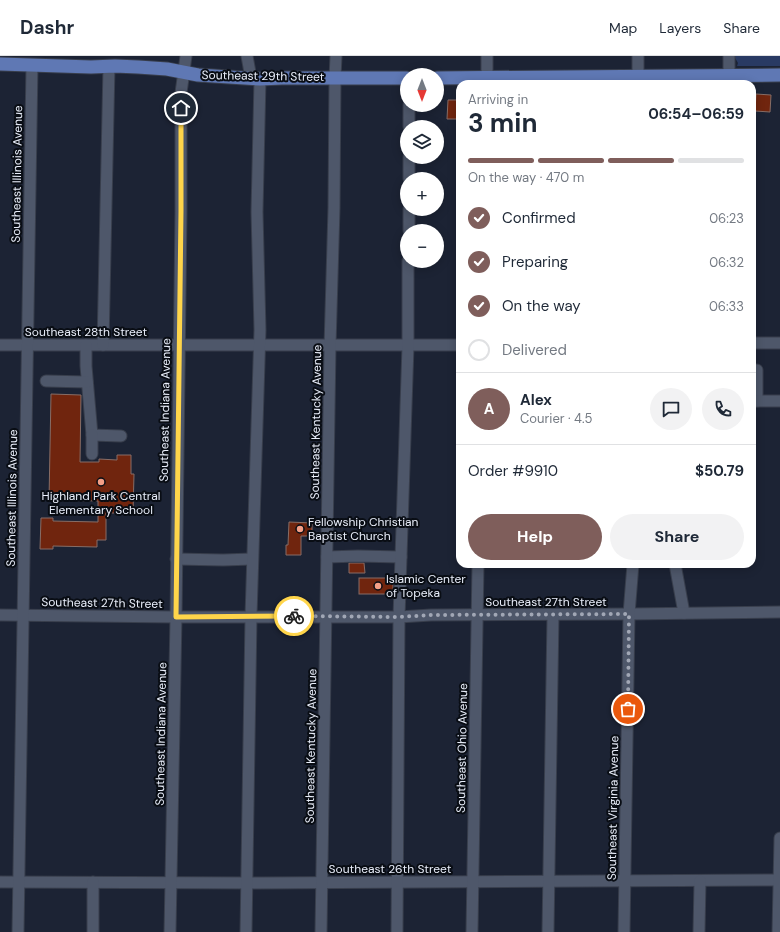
<!DOCTYPE html>
<meta charset="utf-8">
<style>
:root{--surface:#fff;--page:#f2f2f3;--text:#1f2937;--muted:#747a83;--line:#e0e1e3;--accent:#7f5e5b}
body{margin:0;font-family:"DM Sans",sans-serif;background:var(--page);color:var(--text);height:100vh;display:flex;flex-direction:column;font-size:15px;white-space:nowrap}
*{box-sizing:border-box;margin:0}
p{font-size:13px;color:var(--muted)}
.icon{flex:none;width:22px;height:22px;fill:none;stroke:currentColor;stroke-width:2;stroke-linecap:round;stroke-linejoin:round}
.map{position:relative;flex:1;overflow:hidden}
.panel{position:absolute;left:456px;top:24px;width:300px;height:488px;display:flex;flex-direction:column;background:var(--surface);border-radius:12px;box-shadow:0 2px 10px #0003}
.panel>*{flex:none}
.needle{width:26px;rotate:180deg}
.buttons{position:absolute;left:400px;top:12px;display:grid;gap:8px}
.buttons a{display:grid;place-items:center;width:44px;height:44px;border-radius:50%;background:var(--surface);box-shadow:0 2px 10px #0003;font-size:20px}
.pin{position:absolute;display:grid;place-items:center;width:34px;height:34px;color:#fff;margin:-17px;border:2px solid #fff;border-radius:50%;box-shadow:0 1px 4px #0007}
.courier{position:absolute;display:grid;place-items:center;width:40px;height:40px;margin:-20px;border:3px solid #ffd54a;border-radius:50%;background:#fff;color:#222;box-shadow:0 1px 5px #0007}
.overview em{font-style:normal;font-weight:700}
.overview div{display:flex;flex-direction:column-reverse}
.overview{display:flex;align-items:center;justify-content:space-between;height:68px;padding:0 12px}
h1{font-size:26px;font-weight:700;line-height:30px}
.bar{display:grid;grid-template-columns:repeat(4,1fr);gap:6px 4px;align-content:center;height:48px;padding:0 12px}
.bar i{height:5px;border-radius:3px;background:var(--line)}
.bar .active{background:var(--accent)}
.bar p{grid-column:span 4}
.line{display:flex;align-items:center;gap:10px;padding:0 12px;border-top:1px solid var(--line)}
.line div{flex:1}
.round{display:grid;place-items:center;flex:none;width:42px;height:42px;border-radius:21px;background:var(--page)}
ol{padding:0 12px;list-style:none}
li{display:flex;align-items:center;gap:12px;height:44px}
li p{margin-inline-start:auto}
li .icon{padding:4px;border-radius:50%;background:var(--accent);color:#fff;stroke-width:4}
li:last-child{color:var(--muted)}
li i{width:22px;height:22px;border:2px solid var(--line);border-radius:50%}
.action{display:flex;gap:8px;margin-top:auto;padding:8px 12px}
.action a{flex:1;height:46px;border-radius:24px;background:var(--accent);color:#fff;font-size:16px;font-weight:700;line-height:46px;text-align:center}
.action a+a{background:var(--page);color:var(--text)}
header{display:flex;align-items:center;gap:24px;box-sizing:border-box;height:56px;padding:0 20px;background:var(--surface);border-bottom:1px solid var(--line)}
header strong{font-size:19px}
nav{display:flex;gap:22px;margin-inline-start:auto;font-size:14px}
.map>svg:first-child{display:block}
</style>
<header>
<strong>Dashr</strong>
<nav><a>Map</a><a>Layers</a><a>Share</a></nav>
</header>
<div class="map">
<svg width="780" height="876" viewBox="0 0 780 876">
<rect width="100%" height="100%" fill="#1c2334"/>
<path fill="#293a63" d="M 734,0 L 780,0 L 780,10 L 737,10 L 738,7 Z"/>
<g fill="#70250e" stroke="#876d66">
<path d="M 756,38 L 771,39 L 770,56 L 755,55 Z"/>
<path d="M 448,44 L 460,44 L 460,63 L 447,63 Z"/>
<path d="M 51,338 L 81,339 L 80,406 L 99,406 L 99,403 L 117,404 L 117,399 L 131,399 L 131,418 L 134,418 L 133,457 L 106,457 L 106,484 L 97,484 L 97,491 L 53,490 L 53,493 L 40,493 L 41,462 L 53,462 L 53,465 L 98,466 L 98,445 L 49,444 Z"/>
<path d="M 289,466 L 312,467 L 312,480 L 301,480 L 301,499 L 286,499 L 286,489 L 288,489 Z"/>
<path d="M 349,507 L 364,507 L 365,517 L 349,517 Z"/>
<rect x="359" y="522" width="34" height="16"/>
</g>
<g fill="none" stroke-linecap="round" stroke-linejoin="round">
<defs>
<g id="minor">
<path d="M 247,0 L 251,22"/>
<path d="M 729,0 L 729,20"/>
<path d="M 487,28 L 487,0"/>
<path d="M 638,28 L 638,0"/>
<path d="M 409,71 L 409,49"/>
<path d="M 409,123 L 409,101"/>
<path d="M 409,175 L 409,153"/>
<path d="M 752,287 L 780,287"/>
<path d="M 0,289 L 460,289"/>
<path d="M 86,289 L 86,310 L 92,379 L 121,380"/>
<path d="M 103,289 L 109,10"/>
<path d="M 752,314 L 757,314 L 757,345"/>
<path d="M 46,325 L 87,326"/>
<path d="M 752,345 L 780,345"/>
<path d="M 92,379 L 92,398"/>
<path d="M 327,501 L 358,500 L 401,501"/>
<path d="M 176,503 L 223,504 L 252,503"/>
<path d="M 675,508 L 684,557"/>
<path d="M 0,559 L 176,561 L 399,561 L 431,559 L 629,558 L 780,556"/>
<path d="M 0,826 L 260,827 L 780,824"/>
<path d="M 93,826 L 93,876"/>
<path d="M 18,876 L 32,9"/>
<path d="M 170,876 L 176,561 L 181,155 L 181,37 L 186,0"/>
<path d="M 246,876 L 251,560 L 260,274 L 257,156 L 260,23"/>
<path d="M 321,876 L 330,290 L 334,152 L 335,22 L 336,0"/>
<path d="M 397,876 L 399,561 L 408,290 L 408,205"/>
<path d="M 472,876 L 478,508"/>
<path d="M 548,876 L 553,559"/>
<path d="M 624,876 L 629,558 L 633,508"/>
<path d="M 699,876 L 700,825"/>
<path d="M 778,876 L 780,782"/>
</g>
<g id="major">
<path d="M 0,8 L 91,11 L 115,10 L 138,11 L 167,13 L 198,19 L 260,23 L 282,22 L 407,22"/>
<path d="M 437,22 L 780,19"/>
</g>
</defs>
<use href="#minor" stroke="#383e4c" stroke-width="13"/>
<use href="#major" stroke="#383e4c" stroke-width="15"/>
<use href="#minor" stroke="#4e576a" stroke-width="11"/>
<use href="#major" stroke="#5f78b4" stroke-width="13"/>
</g>
<g fill="none" stroke-linecap="round" stroke-linejoin="round">
<path stroke="#a1a7b5" stroke-width="4" stroke-dasharray="0 7.2" d="M 294,560 L 399,561 L 430,559 L 629,558 L 628,653"/>
<path stroke="#ffd54a" stroke-width="5" d="M 181,52 L 181,155 L 176,561 L 294,560"/>
</g>
<g fill="#f49f86" stroke="#090d14" stroke-width="1.5">
<circle cx="101" cy="426" r="4"/>
<circle cx="300" cy="473" r="4"/>
<circle cx="378" cy="530" r="4"/>
</g>
<g text-anchor="middle" dominant-baseline="central" stroke-width="4" stroke-linejoin="round" paint-order="stroke">
<g font-size="12" fill="#e9eefa" stroke="#090d14">
<text transform="translate(263 20) rotate(1)">Southeast 29th Street</text>
<text transform="translate(17 118) rotate(-89)">Southeast Illinois Avenue</text>
<text x="86" y="276">Southeast 28th Street</text>
<text transform="translate(165 354) rotate(-89)">Southeast Indiana Avenue</text>
<text transform="translate(316 366) rotate(-89)">Southeast Kentucky Avenue</text>
<text transform="translate(12 442) rotate(-89)">Southeast Illinois Avenue</text>
<text x="546" y="546">Southeast 27th Street</text>
<text transform="translate(102 547) rotate(1)">Southeast 27th Street</text>
<text transform="translate(161 678) rotate(-89)">Southeast Indiana Avenue</text>
<text transform="translate(311 690) rotate(-89)">Southeast Kentucky Avenue</text>
<text transform="translate(462 692) rotate(-89)">Southeast Ohio Avenue</text>
<text transform="translate(613 752) rotate(-89)">Southeast Virginia Avenue</text>
<text x="390" y="813">Southeast 26th Street</text>
</g>
<g font-size="12" fill="#e9eefa" stroke="#090d14" text-anchor="start">
<text x="101" y="440" text-anchor="middle">Highland Park Central<tspan x="101" dy="14">Elementary School</tspan></text>
<text x="308" y="466">Fellowship Christian<tspan x="308" dy="14">Baptist Church</tspan></text>
<text x="386" y="523">Islamic Center<tspan x="386" dy="14">of Topeka</tspan></text>
</g>
</g>
</svg>
<div class="buttons">
<a><svg class="needle" viewBox="-14 -14 28 28"><path d="M0-13l5 13h-10z" fill="#e53935"/><path d="M0 13l5-13h-10z" fill="#747a83"/></svg></a>
<a><svg class="icon" aria-label="layers" viewBox="0 0 24 24"><path d="M12 4l9 5-9 5-9-5zM3 14l9 5 9-5"/></svg></a>
<a>+</a>
<a>−</a>
</div>
<div class="pin" style="left:628px;top:653px;background:#ea580c"><svg class="icon" aria-label="bag" viewBox="0 0 24 24"><path d="M5 8h14l-1 12H6zM9 8a3 3 0 0 1 6 0"/></svg></div>
<div class="pin" style="left:181px;top:52px;background:#1f2937"><svg class="icon" aria-label="home" viewBox="0 0 24 24"><path d="M3 11l9-7 9 7M6 9v11h12V9"/></svg></div>
<div class="courier" style="left:294px;top:560px"><svg class="icon" aria-label="bike" viewBox="0 0 24 24"><circle cx="6" cy="16" r="4"/><circle cx="18" cy="16" r="4"/><path d="M6 16l4-8h5l3 8M10 8l3 8H6M13 5h3"/></svg></div>
<section class="panel">
<div class="overview"><div><h1>3 min</h1><p>Arriving in</p></div><em>06:54–06:59</em></div>
<div class="bar"><i class="active"></i><i class="active"></i><i class="active"></i><i></i><p>On the way · 470 m</p></div>
<ol>
<li><svg class="icon" aria-label="check" viewBox="0 0 24 24"><path d="M5 12l5 5 9-10"/></svg>Confirmed<p>06:23</p></li>
<li><svg class="icon" aria-label="check" viewBox="0 0 24 24"><path d="M5 12l5 5 9-10"/></svg>Preparing<p>06:32</p></li>
<li><svg class="icon" aria-label="check" viewBox="0 0 24 24"><path d="M5 12l5 5 9-10"/></svg>On the way<p>06:33</p></li>
<li><i></i>Delivered</li>
</ol>
<div class="line" style="height:72px"><b class="round" style="background:var(--accent);color:#fff">A</b><div><b>Alex</b><p>Courier · 4.5</p></div><a class="round"><svg class="icon" aria-label="chat" viewBox="0 0 24 24"><path d="M4 5h16v11H9l-5 4z"/></svg></a><a class="round"><svg class="icon" aria-label="phone" viewBox="0 0 24 24"><path d="M5 4h4l2 5-3 2q2 4 5 5l2-3 5 2v4C11 20 4 13 5 4z"/></svg></a></div>
<div class="line" style="height:52px"><div>Order #9910</div><b>$50.79</b></div>
<div class="action"><a>Help</a><a>Share</a></div>
</section>
</div>
